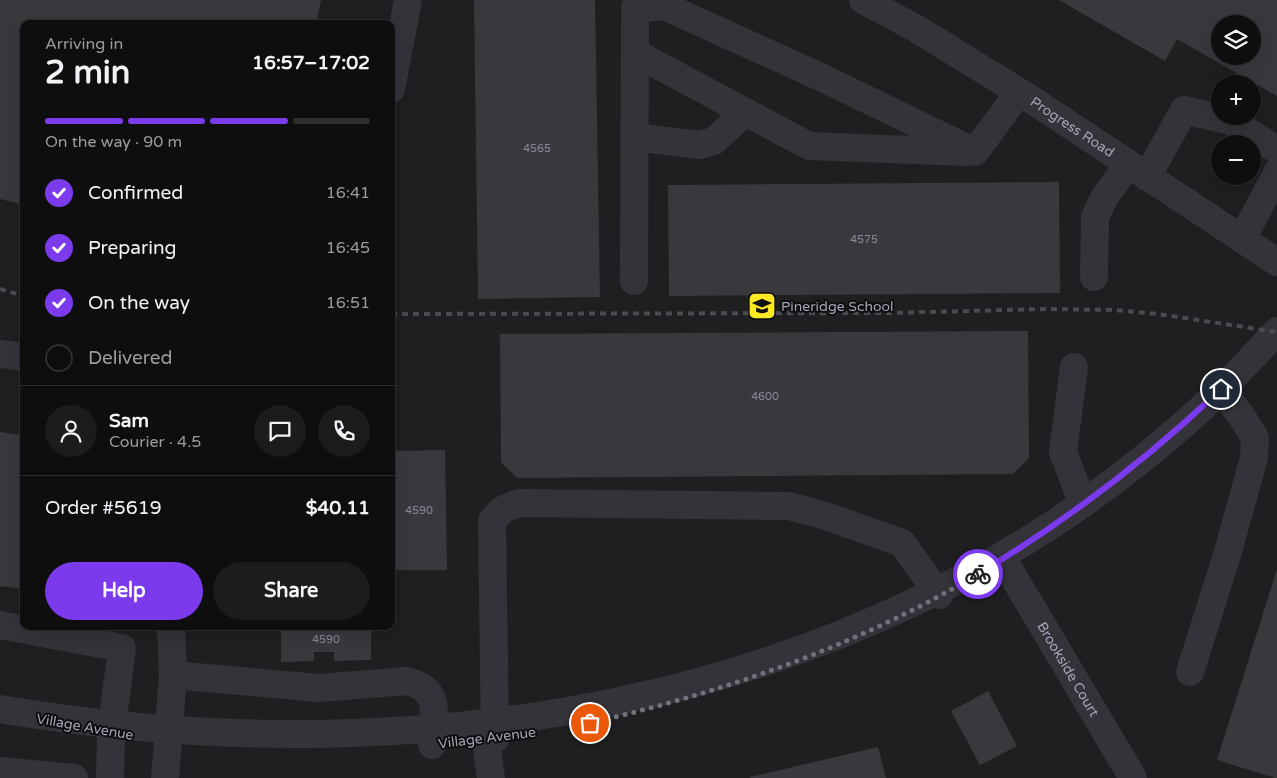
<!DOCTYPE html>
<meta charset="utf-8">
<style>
:root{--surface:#0e0e0f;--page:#1c1c1d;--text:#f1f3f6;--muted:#9b9c9e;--line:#2e2e2f;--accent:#7c3aed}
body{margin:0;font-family:"Varela Round",sans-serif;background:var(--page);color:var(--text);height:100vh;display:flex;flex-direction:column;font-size:19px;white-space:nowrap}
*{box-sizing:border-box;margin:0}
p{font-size:16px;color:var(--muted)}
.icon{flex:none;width:28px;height:28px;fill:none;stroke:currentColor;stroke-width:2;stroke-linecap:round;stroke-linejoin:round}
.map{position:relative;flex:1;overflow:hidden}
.panel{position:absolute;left:20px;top:20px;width:375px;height:610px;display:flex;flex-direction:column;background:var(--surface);border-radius:10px;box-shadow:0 5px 20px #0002,0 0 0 1px var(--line)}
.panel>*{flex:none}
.buttons{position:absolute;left:1211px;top:15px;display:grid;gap:10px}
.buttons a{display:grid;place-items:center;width:50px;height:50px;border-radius:50%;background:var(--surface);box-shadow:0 5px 20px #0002,0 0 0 1px var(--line);font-size:25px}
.pin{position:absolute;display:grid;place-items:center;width:42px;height:42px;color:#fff;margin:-21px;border:2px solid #fff;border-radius:50%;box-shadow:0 1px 5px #0007}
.courier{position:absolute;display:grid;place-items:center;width:50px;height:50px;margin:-25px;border:4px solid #7c3aed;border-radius:50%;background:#fff;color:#222;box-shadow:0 1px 6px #0007}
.headline em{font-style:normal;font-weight:800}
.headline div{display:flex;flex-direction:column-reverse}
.headline{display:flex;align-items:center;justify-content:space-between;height:85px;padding:0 25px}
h1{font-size:32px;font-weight:800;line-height:38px}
.bar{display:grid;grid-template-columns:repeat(4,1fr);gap:8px 5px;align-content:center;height:60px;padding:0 25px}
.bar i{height:6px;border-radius:4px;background:var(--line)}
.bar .selected{background:var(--accent)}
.bar p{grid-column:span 4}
.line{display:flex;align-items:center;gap:12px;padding:0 25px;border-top:1px solid var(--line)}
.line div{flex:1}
.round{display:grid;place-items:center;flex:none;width:52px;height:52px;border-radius:26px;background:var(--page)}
ol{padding:0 25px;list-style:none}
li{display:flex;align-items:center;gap:15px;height:55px}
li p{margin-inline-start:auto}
li .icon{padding:5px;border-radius:50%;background:var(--accent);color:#fff;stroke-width:4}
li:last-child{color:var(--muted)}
li i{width:28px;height:28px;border:2px solid var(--line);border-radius:50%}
.action{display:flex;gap:10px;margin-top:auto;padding:10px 25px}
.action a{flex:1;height:58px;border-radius:30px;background:var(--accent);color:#fff;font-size:20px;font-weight:800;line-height:58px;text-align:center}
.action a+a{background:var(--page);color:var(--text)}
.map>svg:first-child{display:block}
</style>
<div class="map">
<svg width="1277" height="778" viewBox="0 0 1277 778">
<rect width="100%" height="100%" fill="#131314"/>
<path fill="#1f1f21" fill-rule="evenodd" d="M 0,0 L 1277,0 L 1277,778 L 0,778 ZM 24,24 L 391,24 L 391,626 L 24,626 ZM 1220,24 L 1252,24 L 1252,56 L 1220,56 ZM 1220,84 L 1252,84 L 1252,116 L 1220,116 ZM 1220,144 L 1252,144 L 1252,176 L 1220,176 Z"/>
<g fill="#38383d" fill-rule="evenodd">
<path d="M 0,0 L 321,0 L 316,24 L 24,24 L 24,205 L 0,199 Z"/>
<path d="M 474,0 L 595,0 L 600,297 L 478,299 Z"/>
<path d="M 1059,0 L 1277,0 L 1277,96 L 1177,39 L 1165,61 ZM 1220,24 L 1252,24 L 1252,56 L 1220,56 Z"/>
<path d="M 1059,182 L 1060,293 L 669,296 L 668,185 Z"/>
<path d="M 1028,331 L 1029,458 L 1013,474 L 517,478 L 501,462 L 500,334 Z"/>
<path d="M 0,432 L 24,435 L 24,588 L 22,589 L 0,586 Z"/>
<path d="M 445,450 L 447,570 L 391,570 L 391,451 Z"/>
<path d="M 1277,569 L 1277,778 L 1275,778 L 1217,760 Z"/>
<path d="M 281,626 L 371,626 L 371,660 L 334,661 L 334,652 L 314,652 L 314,661 L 281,662 Z"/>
<path d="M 988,691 L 1017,746 L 980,765 L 951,711 Z"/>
<path d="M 878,747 L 886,778 L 750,778 L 750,777 Z"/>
</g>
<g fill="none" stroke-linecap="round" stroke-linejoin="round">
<g stroke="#34333a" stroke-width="28">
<path id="s1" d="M 863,0 L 917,29 L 1029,98 L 1277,262"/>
<path d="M 635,9 L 664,6 L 827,80 L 975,152 L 1019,92"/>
<path d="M 635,53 L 809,146 L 965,152"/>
<path d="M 391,89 L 408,0"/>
<path d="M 634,137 L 700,145 L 714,141 L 745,112"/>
<path d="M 1147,177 L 1184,110 L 1231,121 L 1277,150"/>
<path d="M 1242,239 L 1277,173"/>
<path d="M 1094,277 L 1095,217 L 1104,198 L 1128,164"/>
<path d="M 634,281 L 635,9 L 637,0"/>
<path d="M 0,354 L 24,357"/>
<path d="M 1074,367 L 1063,452 L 1083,504"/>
<path id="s2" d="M 1003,559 L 1133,778"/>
<path d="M 0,625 L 122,648 L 111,733 L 110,778"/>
<path d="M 1190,672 L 1227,555 L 1254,458 L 1255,438 L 1240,414 L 1221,389"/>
<path d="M 173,675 L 319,688 L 406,681 C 443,689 433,715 432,745"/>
<path d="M 0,709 C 412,778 856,710 1177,430 C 1213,400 1245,365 1277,331"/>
<path d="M 495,739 L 492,521 L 502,510 L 519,503 L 789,506 L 826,516 L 902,543 L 939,595"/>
<path d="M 486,740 L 491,778"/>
<path d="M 0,771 L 74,778"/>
<path d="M 165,778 L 173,675 L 171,626"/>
</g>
<g stroke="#4a4a53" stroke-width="4" stroke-dasharray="6 5" stroke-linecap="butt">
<path d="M 0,289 L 24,296"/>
<path d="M 391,314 L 891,313 L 1045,309 L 1115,310 L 1158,314 L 1277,332"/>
</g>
</g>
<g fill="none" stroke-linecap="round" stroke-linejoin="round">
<path stroke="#71717d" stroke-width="5" stroke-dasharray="0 9" d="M 590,723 C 725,692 859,645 978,574"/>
<path stroke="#7c3aed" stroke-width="6" d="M 978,574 C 1066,521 1147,460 1221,389"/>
</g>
<defs>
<symbol id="school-square" viewBox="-11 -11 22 22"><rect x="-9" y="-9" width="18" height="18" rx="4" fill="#fce923" stroke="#0e0e0f"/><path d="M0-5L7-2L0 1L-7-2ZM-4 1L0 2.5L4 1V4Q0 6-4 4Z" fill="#111"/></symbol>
</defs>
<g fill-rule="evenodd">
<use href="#school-square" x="746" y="290" width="32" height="32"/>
</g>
<g text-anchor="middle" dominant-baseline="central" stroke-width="4" stroke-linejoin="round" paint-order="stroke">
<g font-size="11" fill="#888998">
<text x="537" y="148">4565</text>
<text x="864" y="239">4575</text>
<text x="765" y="396">4600</text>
<text x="419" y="510">4590</text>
<text x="326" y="639">4590</text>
</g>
<g font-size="14" fill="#a3a4b6" stroke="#0e0e0f">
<text stroke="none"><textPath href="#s1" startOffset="245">Progress Road</textPath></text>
<text stroke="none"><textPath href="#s2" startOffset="128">Brookside Court</textPath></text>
<text transform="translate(85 727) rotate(10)">Village Avenue</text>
<text transform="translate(487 738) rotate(-7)">Village Avenue</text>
</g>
<g font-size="14" fill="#a3a4b6" stroke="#0e0e0f" text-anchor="start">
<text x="781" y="306">Pineridge School</text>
</g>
</g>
</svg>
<div class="buttons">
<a><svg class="icon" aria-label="layers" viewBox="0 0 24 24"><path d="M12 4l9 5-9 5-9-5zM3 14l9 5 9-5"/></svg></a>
<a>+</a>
<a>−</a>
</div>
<div class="pin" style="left:590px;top:723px;background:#ea580c"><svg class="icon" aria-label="bag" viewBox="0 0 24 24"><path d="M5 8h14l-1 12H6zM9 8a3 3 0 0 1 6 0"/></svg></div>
<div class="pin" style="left:1221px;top:389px;background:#1f2937"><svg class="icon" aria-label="home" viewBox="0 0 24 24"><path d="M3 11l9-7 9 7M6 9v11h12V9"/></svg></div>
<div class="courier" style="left:978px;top:574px"><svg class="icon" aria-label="bike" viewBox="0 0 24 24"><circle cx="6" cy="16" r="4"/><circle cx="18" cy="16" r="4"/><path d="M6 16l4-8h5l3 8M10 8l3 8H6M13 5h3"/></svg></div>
<section class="panel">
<div class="headline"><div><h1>2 min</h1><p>Arriving in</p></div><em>16:57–17:02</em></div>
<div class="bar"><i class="selected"></i><i class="selected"></i><i class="selected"></i><i></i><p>On the way · 90 m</p></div>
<ol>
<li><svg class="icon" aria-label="check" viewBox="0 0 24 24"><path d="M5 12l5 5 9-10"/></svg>Confirmed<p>16:41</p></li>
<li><svg class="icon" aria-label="check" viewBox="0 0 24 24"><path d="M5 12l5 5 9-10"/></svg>Preparing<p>16:45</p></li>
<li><svg class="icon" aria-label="check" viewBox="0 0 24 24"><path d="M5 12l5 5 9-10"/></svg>On the way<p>16:51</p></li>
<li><i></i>Delivered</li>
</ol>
<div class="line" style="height:90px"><a class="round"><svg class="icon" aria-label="person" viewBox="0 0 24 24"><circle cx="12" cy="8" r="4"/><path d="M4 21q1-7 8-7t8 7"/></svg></a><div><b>Sam</b><p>Courier · 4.5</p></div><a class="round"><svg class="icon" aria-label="chat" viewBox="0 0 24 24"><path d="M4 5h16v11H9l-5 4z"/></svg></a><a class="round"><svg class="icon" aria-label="phone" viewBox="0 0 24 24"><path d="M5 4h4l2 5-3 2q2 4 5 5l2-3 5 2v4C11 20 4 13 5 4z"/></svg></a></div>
<div class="line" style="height:65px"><div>Order #5619</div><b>$40.11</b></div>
<div class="action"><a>Help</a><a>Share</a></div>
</section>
</div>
